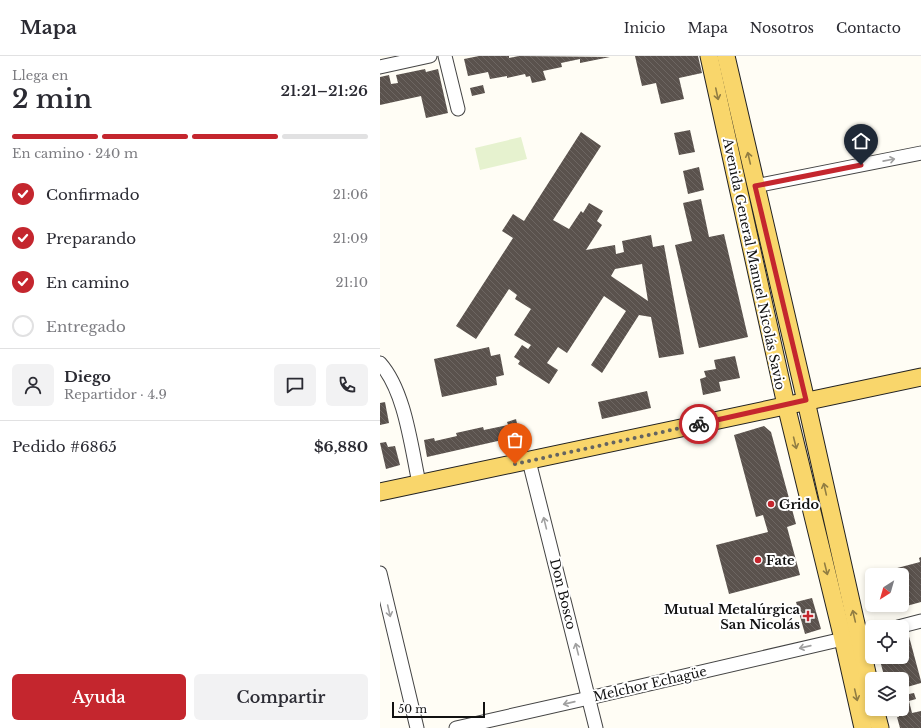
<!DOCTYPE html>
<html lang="es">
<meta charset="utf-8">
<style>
:root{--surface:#fff;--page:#f2f2f3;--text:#2b2b33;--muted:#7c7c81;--line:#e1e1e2;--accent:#c4262e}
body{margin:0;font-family:"Libre Baskerville",serif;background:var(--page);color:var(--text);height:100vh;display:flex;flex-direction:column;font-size:15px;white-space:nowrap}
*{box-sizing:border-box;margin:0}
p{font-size:13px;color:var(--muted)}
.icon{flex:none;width:22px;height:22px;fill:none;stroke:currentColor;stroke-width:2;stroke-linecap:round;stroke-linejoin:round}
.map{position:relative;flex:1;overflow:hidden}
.details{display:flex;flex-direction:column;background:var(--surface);width:380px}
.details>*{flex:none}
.needle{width:26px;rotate:217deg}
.tools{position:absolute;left:485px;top:512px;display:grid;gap:8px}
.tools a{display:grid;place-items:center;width:44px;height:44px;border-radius:6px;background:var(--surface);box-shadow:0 2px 6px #0003;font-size:20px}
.scale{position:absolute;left:12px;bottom:10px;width:93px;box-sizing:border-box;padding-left:4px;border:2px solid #111;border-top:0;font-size:11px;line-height:14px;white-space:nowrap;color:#111;-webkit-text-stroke:3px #fff;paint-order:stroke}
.pin{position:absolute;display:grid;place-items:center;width:34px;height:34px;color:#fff;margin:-41px -17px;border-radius:50% 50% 50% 0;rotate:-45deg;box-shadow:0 0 4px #0007}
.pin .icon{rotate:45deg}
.courier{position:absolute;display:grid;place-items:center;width:40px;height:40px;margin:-20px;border:3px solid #c4262e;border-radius:50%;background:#fff;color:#222;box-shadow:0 1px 5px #0007}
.head em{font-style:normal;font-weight:600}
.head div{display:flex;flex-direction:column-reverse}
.head{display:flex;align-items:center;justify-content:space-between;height:68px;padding:0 12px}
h1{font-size:26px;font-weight:600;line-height:30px}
.bar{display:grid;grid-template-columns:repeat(4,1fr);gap:6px 4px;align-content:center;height:48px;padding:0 12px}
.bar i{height:5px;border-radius:3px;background:var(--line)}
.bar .on{background:var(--accent)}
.bar p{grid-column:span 4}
.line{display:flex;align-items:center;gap:10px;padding:0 12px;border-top:1px solid var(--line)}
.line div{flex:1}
.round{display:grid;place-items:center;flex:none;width:42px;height:42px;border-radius:6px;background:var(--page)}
ol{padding:0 12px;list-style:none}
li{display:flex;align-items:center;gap:12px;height:44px}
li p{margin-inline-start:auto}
li .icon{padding:4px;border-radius:50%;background:var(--accent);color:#fff;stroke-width:4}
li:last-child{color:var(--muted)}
li i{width:22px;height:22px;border:2px solid var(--line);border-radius:50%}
.button{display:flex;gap:8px;margin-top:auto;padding:8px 12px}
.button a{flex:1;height:46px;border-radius:6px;background:var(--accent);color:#fff;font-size:16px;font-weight:600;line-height:46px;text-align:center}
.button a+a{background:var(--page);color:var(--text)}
header{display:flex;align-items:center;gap:24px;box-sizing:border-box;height:56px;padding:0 20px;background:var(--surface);border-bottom:1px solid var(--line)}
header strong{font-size:19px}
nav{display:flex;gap:22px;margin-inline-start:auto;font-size:14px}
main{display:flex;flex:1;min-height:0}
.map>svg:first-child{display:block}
</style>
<header>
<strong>Mapa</strong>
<nav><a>Inicio</a><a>Mapa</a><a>Nosotros</a><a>Contacto</a></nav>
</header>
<main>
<section class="details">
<div class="head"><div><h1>2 min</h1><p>Llega en</p></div><em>21:21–21:26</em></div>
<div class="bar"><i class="on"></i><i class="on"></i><i class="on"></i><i></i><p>En camino · 240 m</p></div>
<ol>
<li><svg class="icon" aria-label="check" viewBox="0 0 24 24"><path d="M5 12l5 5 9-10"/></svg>Confirmado<p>21:06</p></li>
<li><svg class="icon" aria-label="check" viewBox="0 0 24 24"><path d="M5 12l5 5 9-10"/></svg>Preparando<p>21:09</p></li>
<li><svg class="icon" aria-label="check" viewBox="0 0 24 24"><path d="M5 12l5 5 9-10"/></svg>En camino<p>21:10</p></li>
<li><i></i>Entregado</li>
</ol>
<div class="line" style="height:72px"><a class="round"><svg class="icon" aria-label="person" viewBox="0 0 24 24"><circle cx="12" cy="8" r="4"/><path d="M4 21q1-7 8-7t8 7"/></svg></a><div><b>Diego</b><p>Repartidor · 4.9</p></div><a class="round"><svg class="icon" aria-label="chat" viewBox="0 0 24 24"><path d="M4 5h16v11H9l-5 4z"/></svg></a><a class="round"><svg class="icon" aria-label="phone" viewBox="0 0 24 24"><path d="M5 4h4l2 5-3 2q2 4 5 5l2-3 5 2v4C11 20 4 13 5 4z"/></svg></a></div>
<div class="line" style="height:52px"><div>Pedido #6865</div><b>$6,880</b></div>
<div class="button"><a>Ayuda</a><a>Compartir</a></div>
</section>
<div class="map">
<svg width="541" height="672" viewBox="0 0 541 672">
<defs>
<pattern id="building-back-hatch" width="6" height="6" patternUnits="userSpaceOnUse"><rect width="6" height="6" fill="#5a524d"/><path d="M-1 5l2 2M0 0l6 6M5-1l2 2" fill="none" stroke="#6d6662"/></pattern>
</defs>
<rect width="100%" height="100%" fill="#fffdf5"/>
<path fill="#e6f2cf" d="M 141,81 L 147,103 L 100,114 L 95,92 Z"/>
<g fill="url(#building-back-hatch)" fill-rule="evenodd">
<path d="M 99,0 L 129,0 L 129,2 L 139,0 L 230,1 L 200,7 L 200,3 L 181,7 L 182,11 L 163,15 L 166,24 L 152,27 L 150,20 L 146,21 L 145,18 L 127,22 L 127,20 L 110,23 L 108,16 L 88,20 L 84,3 Z"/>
<path d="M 255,0 L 318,0 L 322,17 L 299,22 L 304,43 L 281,48 L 276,27 L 262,30 Z"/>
<path d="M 45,13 L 46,16 L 58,13 L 68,57 L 46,62 L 41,40 L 0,49 L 0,21 L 9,19 L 11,28 L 18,27 L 16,19 Z"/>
<path d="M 103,29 L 105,37 L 92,40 L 90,32 Z"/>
<path d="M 310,74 L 315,96 L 299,99 L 294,77 Z"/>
<path d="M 201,76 L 221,90 L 173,164 L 189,173 L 201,155 L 203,157 L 209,147 L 223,155 L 217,165 L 222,169 L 206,194 L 235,189 L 236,198 L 244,196 L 242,185 L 271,179 L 273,191 L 284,189 L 304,298 L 279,302 L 271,261 L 259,259 L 222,317 L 211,309 L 246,255 L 224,240 L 187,297 L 178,291 L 167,307 L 178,314 L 169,328 L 138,308 L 140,305 L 134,301 L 142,289 L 148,293 L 151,289 L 134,279 L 151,253 L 135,243 L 137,239 L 129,233 L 96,283 L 76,270 L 133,182 L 122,175 L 133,158 L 144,165 ZM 262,208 L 268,245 L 231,220 L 235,213 Z"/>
<path d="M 319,111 L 324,134 L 308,138 L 303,115 Z"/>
<path d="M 321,143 L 329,181 L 344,178 L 368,281 L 319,292 L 295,189 L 312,185 L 303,147 Z"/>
<path d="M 109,291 L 111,300 L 120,298 L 124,319 L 116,321 L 117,329 L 62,341 L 54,303 Z"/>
<path d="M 355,300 L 360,322 L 339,326 L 341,335 L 323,339 L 320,323 L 326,321 L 324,315 L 336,313 L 334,304 Z"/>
<path d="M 267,335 L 271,352 L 222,363 L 218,346 Z"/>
<path d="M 5,346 L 9,367 L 0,369 L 0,347 Z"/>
<path d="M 136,363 L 140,380 L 47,401 L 44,384 L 54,382 L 55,385 L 77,380 L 76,377 L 103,371 L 104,374 L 128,369 L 127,366 Z"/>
<path d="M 384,370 L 391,376 L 416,468 L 407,471 L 420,519 L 349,538 L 336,489 L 388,476 L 383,459 L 376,461 L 354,379 Z"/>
<path d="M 6,386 L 8,391 L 15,390 L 20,409 L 6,413 L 0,387 Z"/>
<path d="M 541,501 L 541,546 L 512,554 L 511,549 L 522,549 L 522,519 L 503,519 L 502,516 L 540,506 L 539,502 Z"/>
<path d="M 432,542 L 441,573 L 425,578 L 416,546 Z"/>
<path d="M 527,573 L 541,625 L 541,627 L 527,631 L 529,638 L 534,637 L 536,643 L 529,645 L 532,657 L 541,655 L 541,672 L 520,672 L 517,661 L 519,661 L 517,653 L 522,653 L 522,623 L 505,623 L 499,601 L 522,601 L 522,575 Z"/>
</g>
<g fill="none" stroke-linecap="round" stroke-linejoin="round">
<defs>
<g id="minor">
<path d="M 65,0 L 78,53"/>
<path d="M 0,11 L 50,0"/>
<path d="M 375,130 L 541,97"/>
<path d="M 0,307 C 25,335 31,390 39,427"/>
<path d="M 149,405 L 216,672"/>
<path d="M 0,517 L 37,672"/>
<path d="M 518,571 L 541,565"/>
<path d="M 478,582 L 492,578"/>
<path d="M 76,672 L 209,642 L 463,583"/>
</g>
<g id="major">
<path d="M 329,0 L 406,349 L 463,583 L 483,672"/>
<path d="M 346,0 L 426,345 L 492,639"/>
<path d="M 0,436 L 541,321"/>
<path d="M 495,653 L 500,672"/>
</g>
</defs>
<use href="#minor" stroke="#444" stroke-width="15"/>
<use href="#major" stroke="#222" stroke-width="19"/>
<use href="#minor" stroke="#fff" stroke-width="13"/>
<use href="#major" stroke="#f9d66b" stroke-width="17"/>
</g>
<defs><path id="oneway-shaft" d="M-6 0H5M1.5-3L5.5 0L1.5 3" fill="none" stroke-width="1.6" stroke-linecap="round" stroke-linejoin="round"/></defs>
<g stroke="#917d42">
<use href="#oneway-shaft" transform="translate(337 38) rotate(78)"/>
<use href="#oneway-shaft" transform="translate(369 102) rotate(-103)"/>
<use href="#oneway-shaft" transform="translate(415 387) rotate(76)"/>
<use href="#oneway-shaft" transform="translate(445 433) rotate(-103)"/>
<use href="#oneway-shaft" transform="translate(446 513) rotate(76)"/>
<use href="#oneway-shaft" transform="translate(474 560) rotate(-103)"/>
<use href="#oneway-shaft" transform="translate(476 639) rotate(77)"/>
</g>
<g stroke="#a0a0a0">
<use href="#oneway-shaft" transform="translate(509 104) rotate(-11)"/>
<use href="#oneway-shaft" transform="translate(165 467) rotate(-104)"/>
<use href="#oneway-shaft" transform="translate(9 555) rotate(77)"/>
<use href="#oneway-shaft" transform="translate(425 591) rotate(167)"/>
<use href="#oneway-shaft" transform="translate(197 593) rotate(-104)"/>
<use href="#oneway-shaft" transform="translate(189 647) rotate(167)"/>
</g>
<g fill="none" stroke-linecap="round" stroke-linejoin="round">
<path stroke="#646461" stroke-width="4" stroke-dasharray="0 7.2" d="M 135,408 L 319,368"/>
<path stroke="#c4262e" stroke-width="5" d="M 319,368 L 426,344 L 375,130 L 481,109"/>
</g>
<g fill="#c4262e" stroke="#fff" stroke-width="1.5">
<circle cx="391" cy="448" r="4"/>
<circle cx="378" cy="504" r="4"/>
<path d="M426 554h4v4h4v4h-4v4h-4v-4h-4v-4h4z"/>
</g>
<g text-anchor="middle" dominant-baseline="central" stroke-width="4" stroke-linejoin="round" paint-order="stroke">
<g font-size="13" fill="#111" stroke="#fff">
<text transform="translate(374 208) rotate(78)">Avenida General Manuel Nicolás Savio</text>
<text transform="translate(183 538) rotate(76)">Don Bosco</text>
<text transform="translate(270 628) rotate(-13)">Melchor Echagüe</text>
</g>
<g font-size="13" font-weight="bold" fill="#111" stroke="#fff" text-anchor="start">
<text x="399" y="448">Grido</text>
<text x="386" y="504">Fate</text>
<text x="420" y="553" text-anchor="end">Mutual Metalúrgica<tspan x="420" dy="15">San Nicolás</tspan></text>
</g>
</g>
</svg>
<div class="tools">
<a><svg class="needle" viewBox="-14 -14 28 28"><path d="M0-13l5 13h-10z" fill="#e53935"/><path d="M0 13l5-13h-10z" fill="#7c7c81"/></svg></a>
<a><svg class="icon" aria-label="locate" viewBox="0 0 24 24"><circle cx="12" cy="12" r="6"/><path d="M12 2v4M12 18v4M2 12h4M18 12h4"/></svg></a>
<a><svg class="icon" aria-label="layers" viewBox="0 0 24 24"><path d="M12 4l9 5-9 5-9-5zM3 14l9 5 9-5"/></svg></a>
</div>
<div class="scale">50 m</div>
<div class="pin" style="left:135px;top:408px;background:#ea580c"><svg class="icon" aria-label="bag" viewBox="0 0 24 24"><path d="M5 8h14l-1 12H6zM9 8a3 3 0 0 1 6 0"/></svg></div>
<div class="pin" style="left:481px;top:109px;background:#1f2937"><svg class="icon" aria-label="home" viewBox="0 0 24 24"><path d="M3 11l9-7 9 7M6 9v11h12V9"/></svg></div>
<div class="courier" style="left:319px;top:368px"><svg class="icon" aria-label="bike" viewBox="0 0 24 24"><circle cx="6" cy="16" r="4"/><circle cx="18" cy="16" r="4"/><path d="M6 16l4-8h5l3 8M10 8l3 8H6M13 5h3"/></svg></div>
</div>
</main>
